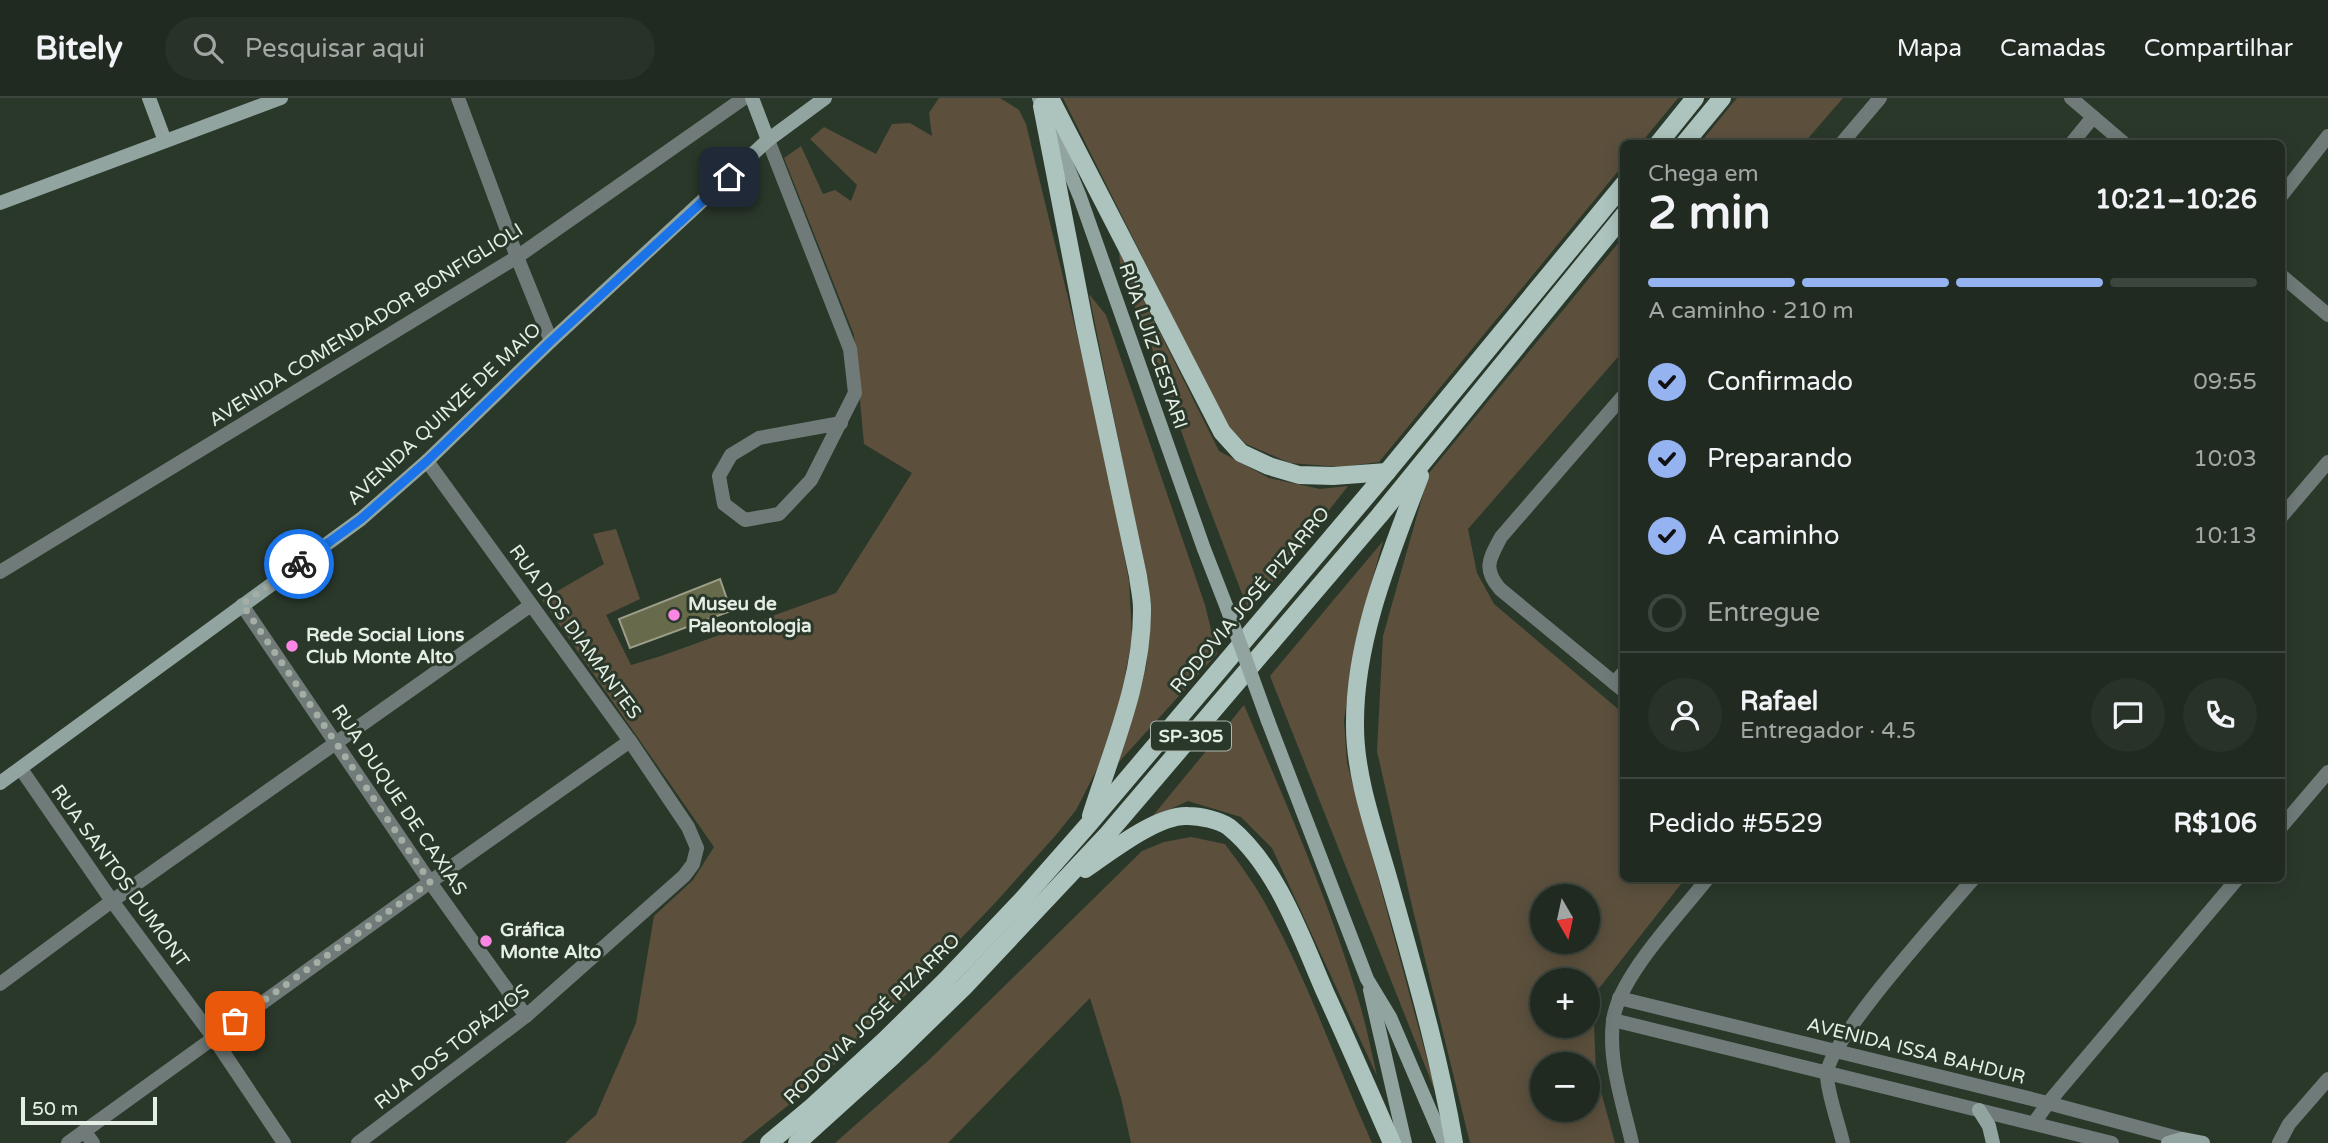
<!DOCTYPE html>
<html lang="pt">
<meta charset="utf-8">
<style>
:root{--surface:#202a20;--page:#283229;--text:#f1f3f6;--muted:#a2a7a5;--line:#3d463e;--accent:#95b2f1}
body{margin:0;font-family:"Varela Round",sans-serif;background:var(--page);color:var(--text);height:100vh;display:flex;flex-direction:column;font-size:26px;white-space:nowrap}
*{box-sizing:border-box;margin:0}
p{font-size:23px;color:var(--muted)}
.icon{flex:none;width:38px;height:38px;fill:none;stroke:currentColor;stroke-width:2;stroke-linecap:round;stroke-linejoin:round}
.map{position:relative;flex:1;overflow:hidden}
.panel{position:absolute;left:1620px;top:42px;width:665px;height:742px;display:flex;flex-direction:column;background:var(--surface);border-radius:10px;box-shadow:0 4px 18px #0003,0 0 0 2px var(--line)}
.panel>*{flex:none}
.needle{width:46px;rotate:171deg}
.buttons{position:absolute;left:1530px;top:786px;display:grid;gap:14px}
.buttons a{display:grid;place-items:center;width:70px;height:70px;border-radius:50%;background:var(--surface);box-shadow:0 4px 18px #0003,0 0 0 2px var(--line);font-size:35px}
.scale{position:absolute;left:21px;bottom:18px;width:136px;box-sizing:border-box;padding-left:7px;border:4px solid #e5eee5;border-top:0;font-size:19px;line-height:24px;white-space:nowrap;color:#e5eee5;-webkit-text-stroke:5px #2a382a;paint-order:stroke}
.pin{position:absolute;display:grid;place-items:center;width:60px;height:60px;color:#fff;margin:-30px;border-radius:14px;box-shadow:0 4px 10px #0006}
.courier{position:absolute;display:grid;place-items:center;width:70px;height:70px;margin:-35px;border:5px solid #1a73e8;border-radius:50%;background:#fff;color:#222;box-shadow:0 2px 9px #0007}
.overview em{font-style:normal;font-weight:700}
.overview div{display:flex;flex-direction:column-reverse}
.overview{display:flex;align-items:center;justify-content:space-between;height:119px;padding:0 28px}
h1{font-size:46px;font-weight:700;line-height:52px}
.bar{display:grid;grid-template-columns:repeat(4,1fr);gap:10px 7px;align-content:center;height:84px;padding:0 28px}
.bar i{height:9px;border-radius:5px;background:var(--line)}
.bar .selected{background:var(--accent)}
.bar p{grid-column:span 4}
.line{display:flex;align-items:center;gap:18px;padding:0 28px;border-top:2px solid var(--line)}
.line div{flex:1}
.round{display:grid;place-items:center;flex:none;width:74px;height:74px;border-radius:37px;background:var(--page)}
ol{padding:0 28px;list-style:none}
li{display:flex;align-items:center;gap:21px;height:77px}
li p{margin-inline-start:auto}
li .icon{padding:7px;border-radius:50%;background:var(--accent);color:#111;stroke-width:4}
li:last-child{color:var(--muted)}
li i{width:38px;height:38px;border:4px solid var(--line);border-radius:50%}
header{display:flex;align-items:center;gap:42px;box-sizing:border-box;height:98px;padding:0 35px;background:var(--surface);border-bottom:2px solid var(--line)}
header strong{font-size:33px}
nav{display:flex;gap:38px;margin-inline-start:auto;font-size:24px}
.search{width:490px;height:63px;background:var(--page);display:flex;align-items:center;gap:18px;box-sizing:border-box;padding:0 24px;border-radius:38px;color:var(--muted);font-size:26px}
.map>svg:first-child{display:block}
</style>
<header>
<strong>Bitely</strong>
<div class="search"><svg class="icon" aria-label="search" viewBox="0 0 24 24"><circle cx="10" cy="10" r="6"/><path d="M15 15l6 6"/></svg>Pesquisar aqui</div>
<nav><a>Mapa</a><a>Camadas</a><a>Compartilhar</a></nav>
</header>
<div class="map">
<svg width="2328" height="1045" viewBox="0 0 2328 1045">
<rect width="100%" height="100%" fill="#2a382a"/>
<g fill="#5c503d" fill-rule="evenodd">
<path d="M 939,0 L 1000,0 L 1019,12 L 1026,26 L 1099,328 L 1129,483 L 1132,540 L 1121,599 L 1098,669 L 1076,712 L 1056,737 L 995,805 L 921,882 L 810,990 L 741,1045 L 565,1045 L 596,1017 L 636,925 L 654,818 L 693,782 L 714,749 L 542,502 L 604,466 L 593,436 L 616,431 L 640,501 L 606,517 L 631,567 L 661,558 L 836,495 L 912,375 L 864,346 L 854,237 L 784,60 L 801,48 L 823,96 L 835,92 L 851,103 L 857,87 L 810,41 L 824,29 L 876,56 L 892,26 L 910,25 L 932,38 L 929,15 Z"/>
<path d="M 1063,0 L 1678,0 L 1641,45 L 1624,46 L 1624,66 L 1379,364 L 1341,369 L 1290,365 L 1246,346 L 1226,326 Z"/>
<path d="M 1737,0 L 1843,0 L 1804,45 L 1700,45 Z"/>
<path d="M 1624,138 L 1624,252 L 1468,431 L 1477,475 L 1494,506 L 1624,616 L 1624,780 L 1685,781 L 1593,898 L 1596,975 L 1615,1045 L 1470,1045 L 1412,808 L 1377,653 L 1383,538 L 1429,375 ZM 1542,798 L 1587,798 L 1587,844 L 1542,844 ZM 1542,882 L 1587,882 L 1587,928 L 1542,928 ZM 1542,966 L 1587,966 L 1587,1012 L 1542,1012 Z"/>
<path d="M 1119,153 L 1219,353 L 1269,380 L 1320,391 L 1348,388 L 1249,514 L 1196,375 L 1148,239 L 1121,178 Z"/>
<path d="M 1089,196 L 1106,217 L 1205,507 L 1217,556 L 1118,665 L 1146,570 L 1151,504 Z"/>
<path d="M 1383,443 L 1356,541 L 1344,622 L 1347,665 L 1437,998 L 1270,578 Z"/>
<path d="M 1244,607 C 1285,703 1328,800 1358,900 C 1366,926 1371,952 1377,978 L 1272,750 L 1241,719 L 1188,703 L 1151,720 Z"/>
<path d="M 1191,739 L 1225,746 C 1242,769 1259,792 1272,818 C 1311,891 1338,970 1372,1045 L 1131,1045 L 1121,1000 L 1090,900 L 948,1045 L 835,1045 L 929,962 L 1142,753 L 1164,744 Z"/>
</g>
<path fill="#686b4b" stroke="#9c9e89" stroke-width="2" d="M 720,481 L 731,513 L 630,550 L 619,521 Z"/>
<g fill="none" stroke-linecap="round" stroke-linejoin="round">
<g stroke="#707b79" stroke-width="14">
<path d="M 458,0 L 517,159 L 551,243"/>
<path d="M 2071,0 L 2125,46"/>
<path d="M 768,42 L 850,251 L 855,295 L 811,382 L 779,416 L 745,422 L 724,406 L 719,378 L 731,357 L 759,340 L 841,325"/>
<path d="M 1841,46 L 1880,0"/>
<path d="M 2071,46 L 2093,19"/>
<path d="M 2282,97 L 2328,38"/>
<path d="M 2282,178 L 2328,217"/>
<path d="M 1624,297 L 1501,439 C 1490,460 1482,470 1500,491 L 1624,593"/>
<path d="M 2282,418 L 2328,364"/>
<path d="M 0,474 L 517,159 L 744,0"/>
<path d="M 242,507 L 430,784 L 526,918"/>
<path d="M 1614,585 L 1624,574"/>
<path d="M 21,671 L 112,803 L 213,939 L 284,1045"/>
<path d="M 2282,728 L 2328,674"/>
<path d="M 0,886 L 112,803 L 531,507"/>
<path d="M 1619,900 L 2048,1005 L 2182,1041"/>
<path d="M 1613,922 L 2112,1045"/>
<path d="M 2034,1025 L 2048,1005 L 2238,780"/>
<path d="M 84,1033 L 93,1045"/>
<path d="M 68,1045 L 430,784 L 630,643"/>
<path d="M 358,1045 L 526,918 L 684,778 L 693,766 L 697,750 L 688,729 L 630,643 L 427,363"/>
<path d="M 1632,1045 C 1623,1006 1608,963 1613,923 C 1618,879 1680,816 1708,780"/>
<path d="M 1843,1045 C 1839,1027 1827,994 1827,977 C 1826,944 1947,812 1974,780"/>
<path d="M 2279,1045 L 2289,1026 L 2328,981"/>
</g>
<g stroke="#92a4a0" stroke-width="14">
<path d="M 149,0 L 165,43"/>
<path d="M 752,0 L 768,42"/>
<path d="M 1039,0 L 1080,99 L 1204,451 L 1227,510"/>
<path d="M 0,105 L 281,0"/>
<path d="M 1268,623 L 1367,881 L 1390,919 L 1444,1045"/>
<path d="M 0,685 L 361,421 L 427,363 L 551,243 L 768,42 L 825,0"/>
<path d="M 1370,892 L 1405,1045"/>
<path d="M 1979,1012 L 1989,1028 L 1993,1045"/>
<path d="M 2168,1045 L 2182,1041 L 2203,1045"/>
</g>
<g stroke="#acc3be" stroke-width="18">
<path d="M 1050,0 L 1222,334 L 1241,355 L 1269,368 L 1299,377 L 1333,378 L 1387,374"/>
<path d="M 1042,8 L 1085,229 L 1138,478 C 1139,488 1142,499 1142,510 C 1143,582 1112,651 1091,718"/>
<path d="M 1658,46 L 1695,0"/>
<path d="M 1684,46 L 1722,0"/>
<path d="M 1420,378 C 1390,457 1354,542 1355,628 C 1355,680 1375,733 1389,783 C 1413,869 1439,956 1454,1045"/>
<path d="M 1085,771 C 1110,754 1158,716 1188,718 C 1200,718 1219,722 1229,729 C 1277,768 1301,839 1325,894 C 1348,944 1370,995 1392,1045"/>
<path d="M 769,1045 L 812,1009 L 884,943 L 946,882 L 1022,802 L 1088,727 L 1387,374 L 1624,86"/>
<path d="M 797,1045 L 893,958 L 964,889 L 1106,738 L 1379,418 L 1624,117"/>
</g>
<path stroke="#92a4a0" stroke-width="14" d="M 1227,510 L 1268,623"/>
</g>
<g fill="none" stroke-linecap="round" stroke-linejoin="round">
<path stroke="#a4aea4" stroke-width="7" stroke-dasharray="0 12.6" d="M 235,923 L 430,784 L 242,506 L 299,466"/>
<path stroke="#1a73e8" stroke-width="9" d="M 299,466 L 361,421 L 427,363 L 551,243 L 729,79"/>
</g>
<g fill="#fc86e3" stroke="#2a382a" stroke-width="2.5">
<circle cx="674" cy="517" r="7"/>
<circle cx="292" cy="548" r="7"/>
<circle cx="486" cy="843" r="7"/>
</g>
<g text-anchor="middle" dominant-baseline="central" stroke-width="6" stroke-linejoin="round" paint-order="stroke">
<rect fill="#2a382a" stroke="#adb7ad" stroke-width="2" x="1151" y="623.5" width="80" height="29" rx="5"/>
<g font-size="18" font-weight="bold" fill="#e5eee5">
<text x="1191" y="638">SP-305</text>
</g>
<g font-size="19" fill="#e5eee5" stroke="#2a382a">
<text transform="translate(366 227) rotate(-32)">AVENIDA COMENDADOR BONFIGLIOLI</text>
<text transform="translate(1153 248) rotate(71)">RUA LUIZ CESTARI</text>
<text transform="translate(444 316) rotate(-43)">AVENIDA QUINZE DE MAIO</text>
<text transform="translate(1250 502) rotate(-50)">RODOVIA JOSÉ PIZARRO</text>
<text transform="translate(575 534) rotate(54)">RUA DOS DIAMANTES</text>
<text transform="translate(399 702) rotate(56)">RUA DUQUE DE CAXIAS</text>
<text transform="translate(120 778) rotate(54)">RUA SANTOS DUMONT</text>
<text transform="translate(872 921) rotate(-44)">RODOVIA JOSÉ PIZARRO</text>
<text transform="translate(452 949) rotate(-38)">RUA DOS TOPÁZIOS</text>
<text transform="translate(1916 953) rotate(14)">AVENIDA ISSA BAHDUR</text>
</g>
<g font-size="19" font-weight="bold" fill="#e5eee5" stroke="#2a382a" text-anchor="start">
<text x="688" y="506">Museu de<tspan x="688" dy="22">Paleontologia</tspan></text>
<text x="306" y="537">Rede Social Lions<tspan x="306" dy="22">Club Monte Alto</tspan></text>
<text x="500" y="832">Gráfica<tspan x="500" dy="22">Monte Alto</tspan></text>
</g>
</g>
</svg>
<div class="buttons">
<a><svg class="needle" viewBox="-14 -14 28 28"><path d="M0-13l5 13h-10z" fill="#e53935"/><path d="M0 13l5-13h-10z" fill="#a2a7a5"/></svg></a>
<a>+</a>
<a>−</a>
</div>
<div class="scale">50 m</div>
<div class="pin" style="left:235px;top:923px;background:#ea580c"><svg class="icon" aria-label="bag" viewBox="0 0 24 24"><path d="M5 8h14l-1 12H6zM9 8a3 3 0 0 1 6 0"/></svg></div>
<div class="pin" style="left:729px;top:79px;background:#1f2937"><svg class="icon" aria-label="home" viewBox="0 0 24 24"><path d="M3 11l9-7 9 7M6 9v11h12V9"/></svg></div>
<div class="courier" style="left:299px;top:466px"><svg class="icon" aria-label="bike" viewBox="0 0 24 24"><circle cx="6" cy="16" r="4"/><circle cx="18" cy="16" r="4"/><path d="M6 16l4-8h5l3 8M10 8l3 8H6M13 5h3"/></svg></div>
<section class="panel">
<div class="overview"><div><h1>2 min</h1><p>Chega em</p></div><em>10:21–10:26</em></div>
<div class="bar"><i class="selected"></i><i class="selected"></i><i class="selected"></i><i></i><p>A caminho · 210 m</p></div>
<ol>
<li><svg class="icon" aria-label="check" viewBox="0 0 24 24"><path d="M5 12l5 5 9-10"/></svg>Confirmado<p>09:55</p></li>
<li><svg class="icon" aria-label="check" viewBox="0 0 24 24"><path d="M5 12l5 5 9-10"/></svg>Preparando<p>10:03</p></li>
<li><svg class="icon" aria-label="check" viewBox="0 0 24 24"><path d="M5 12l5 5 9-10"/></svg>A caminho<p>10:13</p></li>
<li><i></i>Entregue</li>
</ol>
<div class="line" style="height:126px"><a class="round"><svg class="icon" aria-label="person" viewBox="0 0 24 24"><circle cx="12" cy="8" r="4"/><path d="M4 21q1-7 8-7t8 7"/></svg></a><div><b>Rafael</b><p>Entregador · 4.5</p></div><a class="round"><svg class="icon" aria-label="chat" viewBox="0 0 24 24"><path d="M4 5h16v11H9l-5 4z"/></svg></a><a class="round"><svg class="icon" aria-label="phone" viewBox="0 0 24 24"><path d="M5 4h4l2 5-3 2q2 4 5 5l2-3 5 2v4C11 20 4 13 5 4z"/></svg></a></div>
<div class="line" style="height:91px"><div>Pedido #5529</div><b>R$106</b></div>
</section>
</div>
